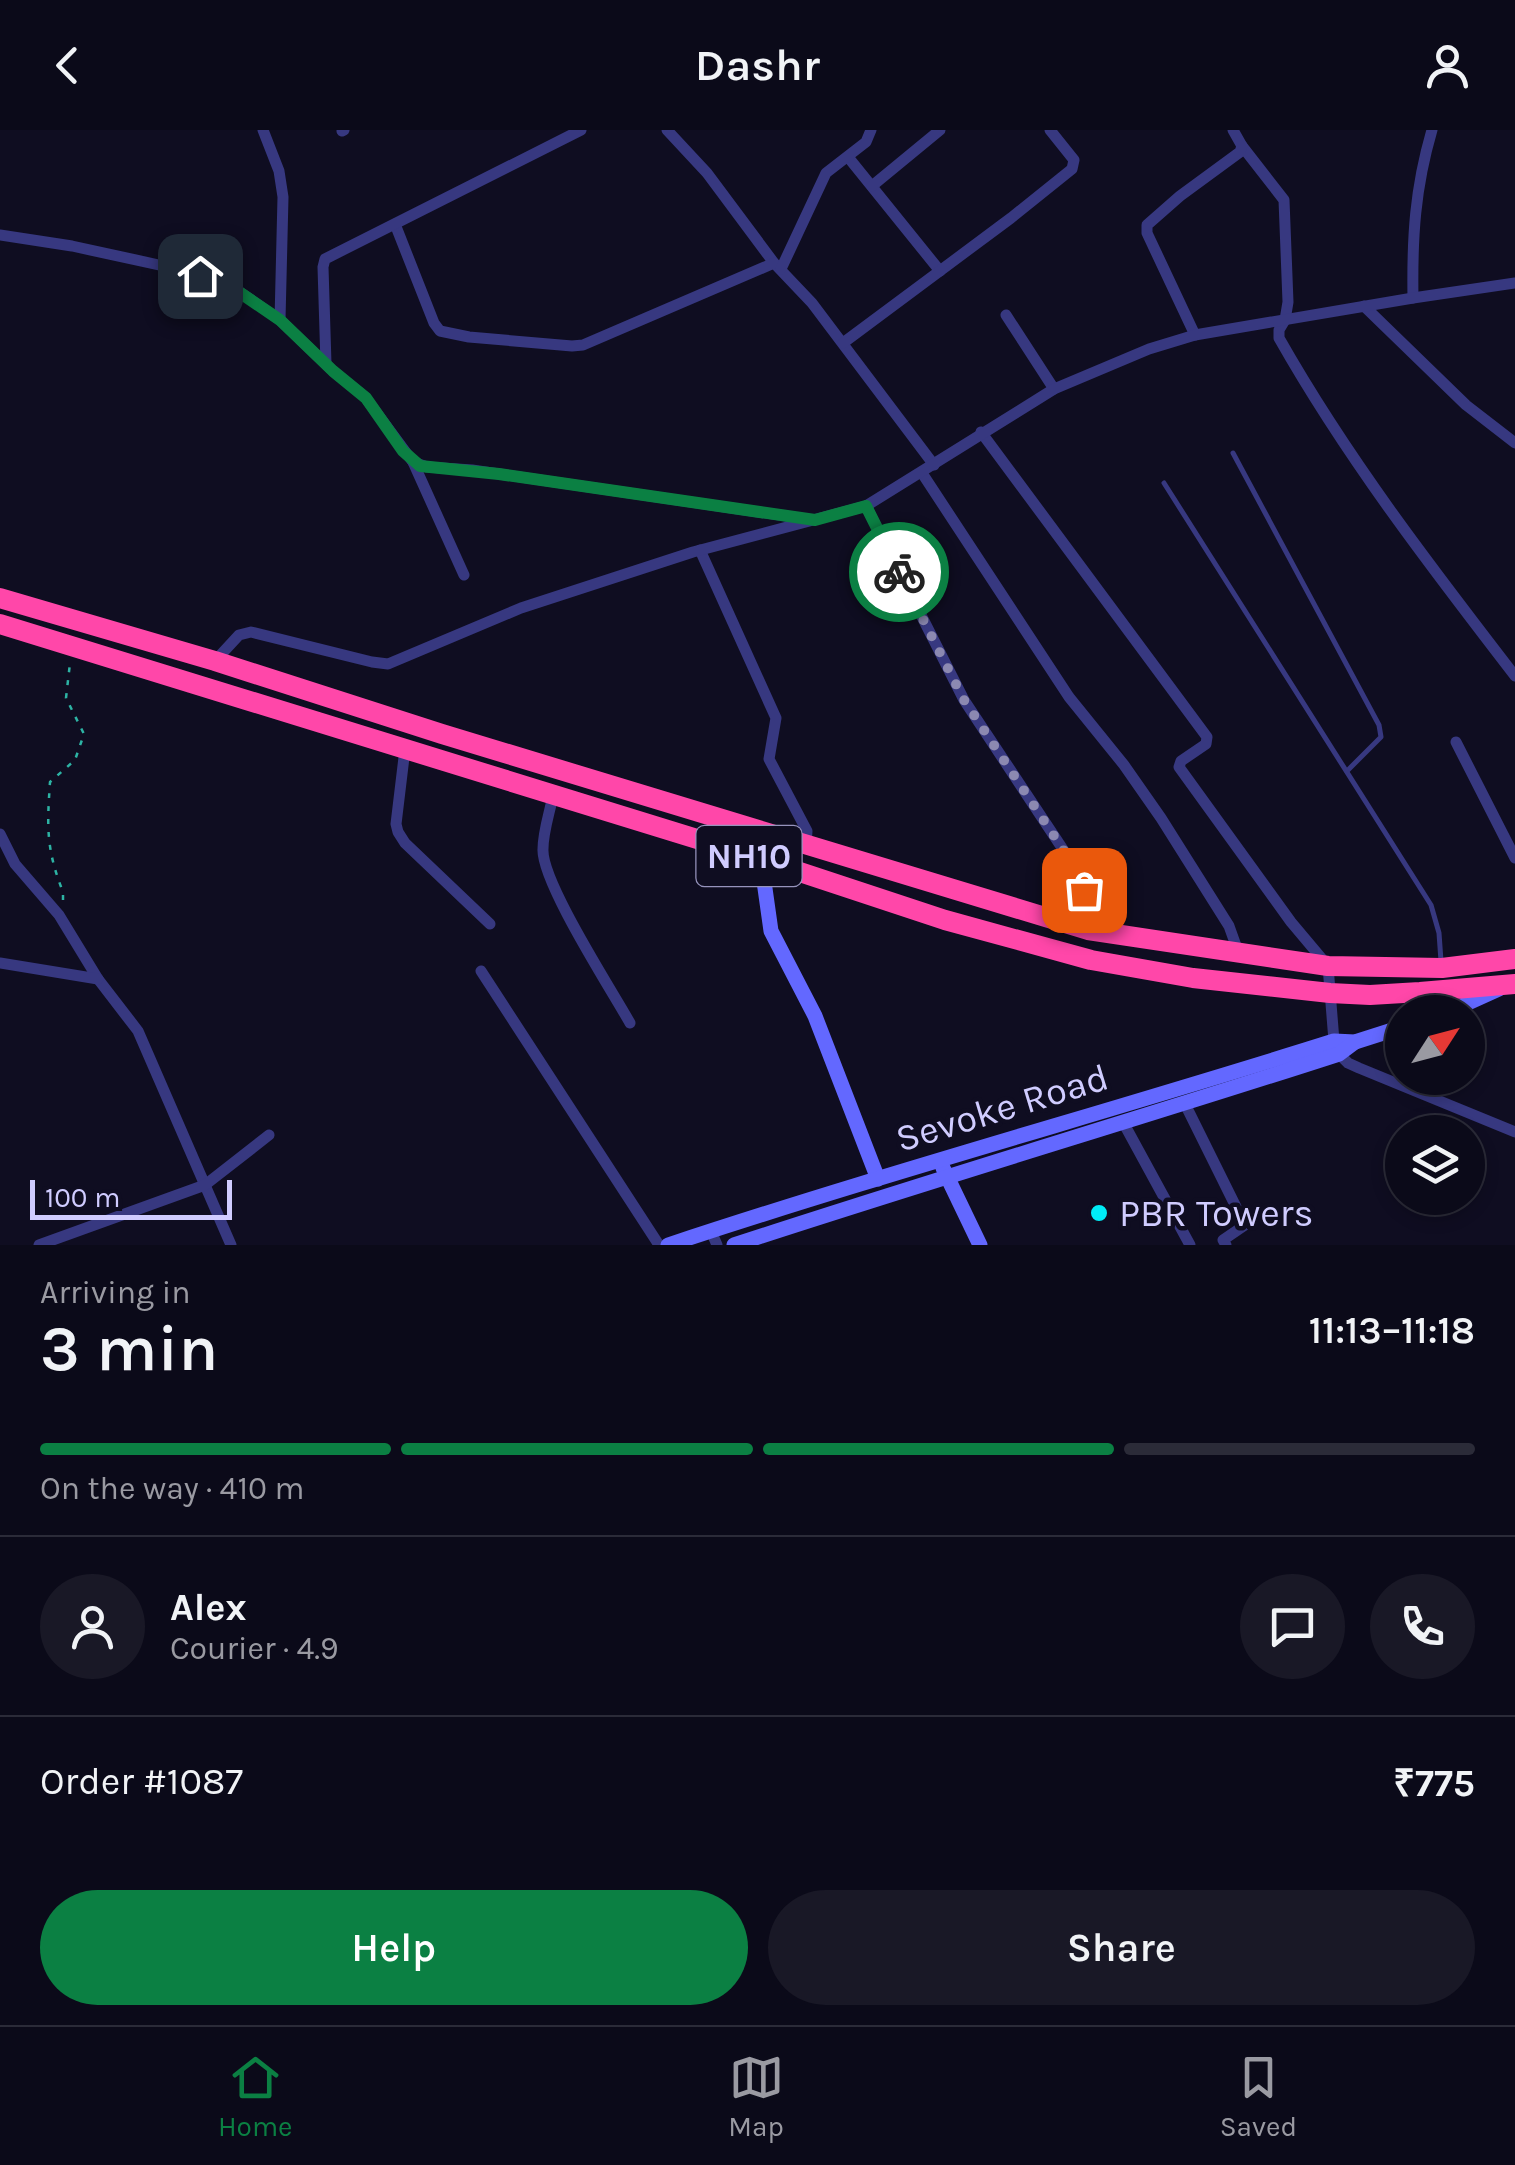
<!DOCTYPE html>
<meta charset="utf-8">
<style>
:root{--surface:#0b0a19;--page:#191826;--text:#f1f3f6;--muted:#9a9aa2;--line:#2b2b38;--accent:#0b8043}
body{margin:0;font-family:Karla,sans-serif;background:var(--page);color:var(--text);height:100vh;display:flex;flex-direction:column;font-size:38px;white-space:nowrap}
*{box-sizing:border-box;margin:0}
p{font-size:32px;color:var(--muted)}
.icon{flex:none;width:55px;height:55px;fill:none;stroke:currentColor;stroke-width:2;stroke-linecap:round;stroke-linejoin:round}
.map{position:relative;height:1115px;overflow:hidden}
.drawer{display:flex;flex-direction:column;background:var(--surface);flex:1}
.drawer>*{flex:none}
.needle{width:65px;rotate:54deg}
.tools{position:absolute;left:1385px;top:865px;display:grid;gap:20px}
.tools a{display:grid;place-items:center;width:100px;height:100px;border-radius:50%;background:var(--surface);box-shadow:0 5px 15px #0003,0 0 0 2px var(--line);font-size:50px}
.scale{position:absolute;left:30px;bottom:25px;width:202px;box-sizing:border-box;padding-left:10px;border:5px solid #d0ccff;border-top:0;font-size:28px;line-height:35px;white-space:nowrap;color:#d0ccff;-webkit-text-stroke:8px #0f0d21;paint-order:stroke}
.pin{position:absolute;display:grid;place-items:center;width:85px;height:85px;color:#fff;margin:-42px;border-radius:20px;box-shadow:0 5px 15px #0006}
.courier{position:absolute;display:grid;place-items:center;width:100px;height:100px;margin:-50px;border:8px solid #0b8043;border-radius:50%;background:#fff;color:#222;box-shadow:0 2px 12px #0007}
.summary em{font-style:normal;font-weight:600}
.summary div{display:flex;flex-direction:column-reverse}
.summary{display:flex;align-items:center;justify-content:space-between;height:170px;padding:0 40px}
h1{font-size:65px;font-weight:600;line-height:75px}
.bar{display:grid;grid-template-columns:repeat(4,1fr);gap:15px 10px;align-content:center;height:120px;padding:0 40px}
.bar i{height:12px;border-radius:8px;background:var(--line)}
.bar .selected{background:var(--accent)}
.bar p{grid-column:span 4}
.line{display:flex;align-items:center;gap:25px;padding:0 40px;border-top:2px solid var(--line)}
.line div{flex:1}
.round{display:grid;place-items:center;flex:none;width:105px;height:105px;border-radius:52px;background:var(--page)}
.cta{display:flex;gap:20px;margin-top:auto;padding:20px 40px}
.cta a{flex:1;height:115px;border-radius:60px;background:var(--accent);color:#fff;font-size:40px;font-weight:600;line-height:115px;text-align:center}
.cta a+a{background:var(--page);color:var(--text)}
header{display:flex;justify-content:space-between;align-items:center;height:130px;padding:0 40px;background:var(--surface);font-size:45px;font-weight:600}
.dock{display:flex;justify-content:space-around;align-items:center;height:140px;border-top:2px solid var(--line);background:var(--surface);font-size:28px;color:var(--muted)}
.dock a{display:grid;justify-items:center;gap:5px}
.dock .selected{color:var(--accent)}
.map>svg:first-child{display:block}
</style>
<header><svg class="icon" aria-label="back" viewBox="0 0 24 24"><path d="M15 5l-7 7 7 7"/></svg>Dashr<svg class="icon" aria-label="person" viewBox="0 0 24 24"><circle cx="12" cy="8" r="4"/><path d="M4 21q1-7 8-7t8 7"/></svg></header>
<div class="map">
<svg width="1515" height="1115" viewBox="0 0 1515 1115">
<rect width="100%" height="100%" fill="#0f0d21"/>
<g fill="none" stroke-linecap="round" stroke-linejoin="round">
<path stroke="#2db3a4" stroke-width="2.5" stroke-dasharray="5 8" stroke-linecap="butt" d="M 63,770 L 63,762 C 46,719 47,697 50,652 L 75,630 L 84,604 L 66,568 L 70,533"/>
<g stroke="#373880" stroke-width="5">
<path d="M 1233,323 L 1379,595 L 1381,607 L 1347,641"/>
<path d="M 1164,353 L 1431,775 L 1439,803 L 1441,831"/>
</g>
<g stroke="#373880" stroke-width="11">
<path d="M 263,0 L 279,41 L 283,67 L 280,190"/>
<path d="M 667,0 L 707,43 L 774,133 L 812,173 L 934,335"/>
<path d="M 342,1 L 344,0"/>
<path d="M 1242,16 L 1284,70 L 1288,172 L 1285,190 L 1279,200 L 1279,208 C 1347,328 1431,437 1515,546"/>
<path d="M 848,27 L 940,141"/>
<path d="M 872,56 L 940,0"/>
<path d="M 395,94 L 434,193 L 440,201 L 469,207 L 572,216 L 583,215 L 774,133"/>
<path d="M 0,105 L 72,116 L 159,135 L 201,146 L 237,160 L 280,190 L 333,241 L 365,267 L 413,332 L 427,337 L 472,340 L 806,389"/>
<path d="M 781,139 L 826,43 L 866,12 L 871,0"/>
<path d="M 1413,168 C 1412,107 1415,58 1432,0"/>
<path d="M 1364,176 L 1466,275 L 1515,313"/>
<path d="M 1006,185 L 1054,259"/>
<path d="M 1195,205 L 1147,103 L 1147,95 L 1180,66 L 1240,22 L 1242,16 L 1233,0"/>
<path d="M 843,213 L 1011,88 L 1072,39 L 1074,30 L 1050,0"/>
<path d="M 326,234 L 323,137 L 325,129 L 581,0"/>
<path d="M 981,302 L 1207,607 L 1206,614 L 1181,631 L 1179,637 L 1291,792 L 1328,836 L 1334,911 L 1339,924 L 1348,933 L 1359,938 L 1515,1002"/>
<path d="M 413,332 L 464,445"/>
<path d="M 922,343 L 1069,567 L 1124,635 L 1161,688 L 1229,796 L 1239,824"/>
<path d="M 866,376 L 964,570 L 1078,742 L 1083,759 L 1088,800"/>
<path d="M 700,420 L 776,588 L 769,629 L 807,701 L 806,715"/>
<path d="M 215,531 L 239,505 L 251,502 L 372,532 L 388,534 L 521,478 L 693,422 L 866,376 L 1054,259 L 1149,219 L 1195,205 L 1413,168 L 1515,153"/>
<path d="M 1456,612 L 1515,728"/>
<path d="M 405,619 L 396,694 L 398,702 L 405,713 L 490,794"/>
<path d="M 553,665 C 550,682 543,701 543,719 C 541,751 611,859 630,893"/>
<path d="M 0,704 L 15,734 L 59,785 L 98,849 L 138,901 L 231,1115"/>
<path d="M 0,833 L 98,849"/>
<path d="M 481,841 L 659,1115"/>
<path d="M 1185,974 L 1245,1095 L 1223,1110 L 1226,1115"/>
<path d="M 1123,992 L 1190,1115"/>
<path d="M 711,1101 L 717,1115"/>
<path d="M 39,1115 L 205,1055 L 269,1005"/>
</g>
<g stroke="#6368ff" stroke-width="15">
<path d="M 761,730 L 771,801 L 815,886 L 878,1049"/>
<path d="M 1448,882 L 1499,859"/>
<path d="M 943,1038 L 980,1115"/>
<path d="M 668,1115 C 888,1042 1112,981 1334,911 L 1355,912 L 1402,897"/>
<path d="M 734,1115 C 935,1049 1138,989 1339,924 L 1355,912"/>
</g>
<g stroke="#ff47a9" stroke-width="20">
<path d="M 0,468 L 215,531 L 442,604 L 1088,800 L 1328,836 L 1442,838 L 1515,829"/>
<path d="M 0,494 L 736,721 L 945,790 L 1091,830 L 1193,848 L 1330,863 L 1370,865 L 1420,862 L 1515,854"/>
</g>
</g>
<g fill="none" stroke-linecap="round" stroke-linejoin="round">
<path stroke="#8c89b1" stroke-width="10" stroke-dasharray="0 18" d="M 899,442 L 964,570 L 1078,742 L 1084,760"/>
<path stroke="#0b8043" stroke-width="12" d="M 200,146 L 236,160 L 280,190 L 333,241 L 366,268 L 403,321 L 420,336 L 499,344 L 815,390 L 866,376 L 899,442"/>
</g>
<circle fill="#00ecf7" stroke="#0f0d21" stroke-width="4" cx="1099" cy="1083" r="10"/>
<g text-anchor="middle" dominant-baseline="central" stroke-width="9" stroke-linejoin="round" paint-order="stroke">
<rect fill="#0f0d21" stroke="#9693bc" stroke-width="2.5" x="696.5" y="696" width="105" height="60" rx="8"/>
<g font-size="35" font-weight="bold" fill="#d0ccff">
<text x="749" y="726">NH10</text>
</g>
<g font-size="38" fill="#d0ccff" stroke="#0f0d21">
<text transform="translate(1002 978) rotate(-17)">Sevoke Road</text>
</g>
<g font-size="38" fill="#d0ccff" stroke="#0f0d21" text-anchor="start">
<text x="1119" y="1083">PBR Towers</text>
</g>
</g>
</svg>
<div class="tools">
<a><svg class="needle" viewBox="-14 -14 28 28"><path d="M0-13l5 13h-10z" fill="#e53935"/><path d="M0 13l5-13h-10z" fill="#9a9aa2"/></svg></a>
<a><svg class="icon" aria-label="layers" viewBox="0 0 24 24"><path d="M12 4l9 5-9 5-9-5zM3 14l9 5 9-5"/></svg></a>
</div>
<div class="scale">100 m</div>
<div class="pin" style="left:1084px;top:760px;background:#ea580c"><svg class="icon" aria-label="bag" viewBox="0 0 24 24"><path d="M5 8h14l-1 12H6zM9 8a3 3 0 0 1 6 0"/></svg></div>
<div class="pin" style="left:200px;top:146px;background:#1f2937"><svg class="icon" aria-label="home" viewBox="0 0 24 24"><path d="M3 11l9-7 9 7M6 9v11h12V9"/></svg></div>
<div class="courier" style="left:899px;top:442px"><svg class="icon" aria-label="bike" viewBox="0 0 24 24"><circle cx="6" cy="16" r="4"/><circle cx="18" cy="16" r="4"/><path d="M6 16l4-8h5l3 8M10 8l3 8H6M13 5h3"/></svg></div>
</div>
<section class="drawer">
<div class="summary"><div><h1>3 min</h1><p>Arriving in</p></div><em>11:13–11:18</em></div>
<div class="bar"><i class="selected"></i><i class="selected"></i><i class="selected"></i><i></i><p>On the way · 410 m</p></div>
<div class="line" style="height:180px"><a class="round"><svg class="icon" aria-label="person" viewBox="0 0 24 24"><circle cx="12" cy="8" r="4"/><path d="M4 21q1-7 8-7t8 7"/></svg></a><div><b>Alex</b><p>Courier · 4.9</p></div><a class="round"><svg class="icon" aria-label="chat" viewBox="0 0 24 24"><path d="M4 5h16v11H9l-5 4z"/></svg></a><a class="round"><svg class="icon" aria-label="phone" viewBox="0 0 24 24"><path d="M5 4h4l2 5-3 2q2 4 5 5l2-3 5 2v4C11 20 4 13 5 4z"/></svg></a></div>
<div class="line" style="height:130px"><div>Order #1087</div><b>₹775</b></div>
<div class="cta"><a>Help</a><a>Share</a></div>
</section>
<nav class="dock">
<a class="selected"><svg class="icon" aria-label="home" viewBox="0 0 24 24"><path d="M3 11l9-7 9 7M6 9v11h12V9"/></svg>Home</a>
<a><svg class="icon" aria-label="map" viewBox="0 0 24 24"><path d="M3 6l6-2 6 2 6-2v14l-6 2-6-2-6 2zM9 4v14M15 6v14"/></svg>Map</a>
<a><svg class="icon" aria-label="saved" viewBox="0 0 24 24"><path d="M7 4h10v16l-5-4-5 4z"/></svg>Saved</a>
</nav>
